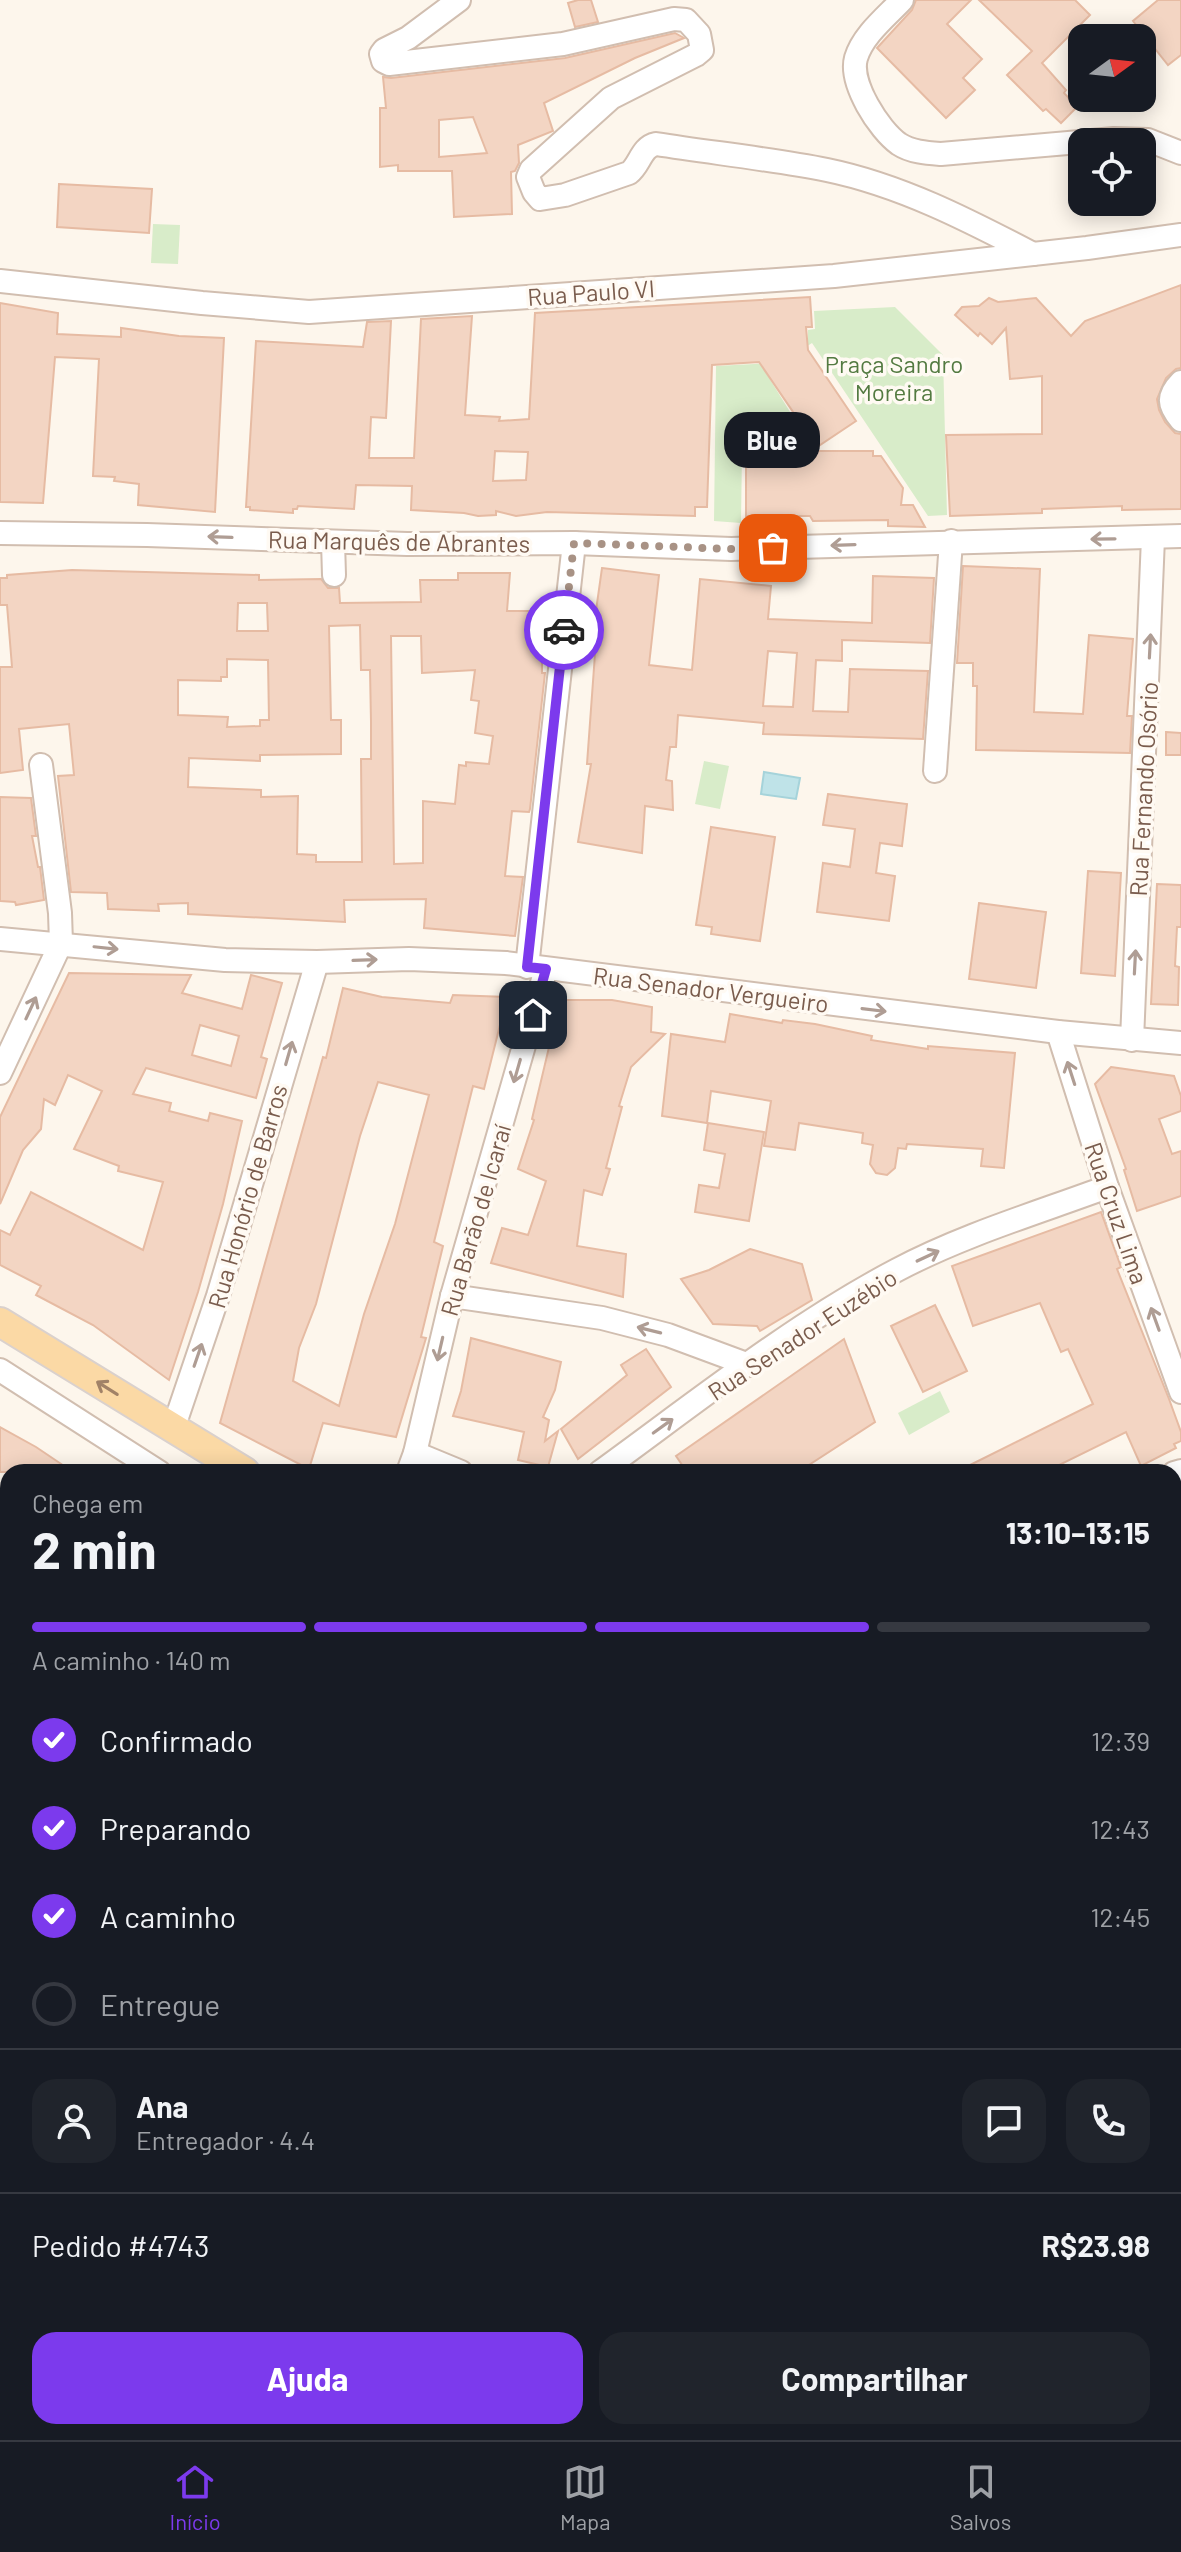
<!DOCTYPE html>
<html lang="pt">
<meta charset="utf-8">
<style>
:root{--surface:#171b24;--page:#20242c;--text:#f1f3f6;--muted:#9ea1a6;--line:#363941;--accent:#7c3aed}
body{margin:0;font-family:Barlow,sans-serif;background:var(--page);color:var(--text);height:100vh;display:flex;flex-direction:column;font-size:30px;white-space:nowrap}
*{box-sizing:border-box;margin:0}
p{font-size:26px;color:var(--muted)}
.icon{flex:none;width:44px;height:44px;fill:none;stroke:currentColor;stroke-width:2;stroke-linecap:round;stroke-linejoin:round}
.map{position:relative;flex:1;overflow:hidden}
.drawer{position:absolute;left:0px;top:1464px;width:1182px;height:976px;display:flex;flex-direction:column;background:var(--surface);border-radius:24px 24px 0 0;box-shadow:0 4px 20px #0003}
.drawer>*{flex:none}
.needle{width:52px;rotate:75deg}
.tools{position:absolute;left:1068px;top:24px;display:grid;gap:16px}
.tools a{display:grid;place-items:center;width:88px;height:88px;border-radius:16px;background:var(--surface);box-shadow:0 4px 20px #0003;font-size:40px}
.pin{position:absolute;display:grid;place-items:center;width:68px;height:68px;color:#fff;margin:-34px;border-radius:16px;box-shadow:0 4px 12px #0006}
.courier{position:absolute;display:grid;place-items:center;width:80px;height:80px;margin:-40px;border:6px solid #7c3aed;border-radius:50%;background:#fff;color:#222;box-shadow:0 2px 10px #0007}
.bubble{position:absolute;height:56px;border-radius:24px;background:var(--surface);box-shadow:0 4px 20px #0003;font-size:26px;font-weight:700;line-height:56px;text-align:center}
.overview em{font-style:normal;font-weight:700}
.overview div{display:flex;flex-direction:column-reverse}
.overview{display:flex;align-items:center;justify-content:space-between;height:136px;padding:0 32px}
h1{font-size:52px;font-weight:700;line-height:60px}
.bar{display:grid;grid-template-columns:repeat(4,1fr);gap:12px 8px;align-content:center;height:96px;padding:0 32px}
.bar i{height:10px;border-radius:6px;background:var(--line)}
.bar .on{background:var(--accent)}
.bar p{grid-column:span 4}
.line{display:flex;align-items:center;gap:20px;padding:0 32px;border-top:2px solid var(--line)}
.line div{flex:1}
.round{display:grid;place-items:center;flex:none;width:84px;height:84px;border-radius:24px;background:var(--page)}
ol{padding:0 32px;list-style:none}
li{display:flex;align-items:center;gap:24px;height:88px}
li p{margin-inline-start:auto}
li .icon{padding:8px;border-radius:50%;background:var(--accent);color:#fff;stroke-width:4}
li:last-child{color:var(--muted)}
li i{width:44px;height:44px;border:4px solid var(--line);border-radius:50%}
.action{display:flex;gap:16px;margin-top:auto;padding:16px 32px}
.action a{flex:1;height:92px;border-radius:24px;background:var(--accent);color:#fff;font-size:32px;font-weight:700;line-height:92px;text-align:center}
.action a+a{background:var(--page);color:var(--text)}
.tab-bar{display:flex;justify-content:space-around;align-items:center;height:112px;border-top:2px solid var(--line);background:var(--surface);font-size:22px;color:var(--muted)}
.tab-bar a{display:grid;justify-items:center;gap:4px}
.tab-bar .on{color:var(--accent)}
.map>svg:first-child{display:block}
</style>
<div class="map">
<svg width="1181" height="2440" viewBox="0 0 1181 2440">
<rect width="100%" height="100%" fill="#fdf6ec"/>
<g fill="#d8ecc9">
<path d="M 153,224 L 180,225 L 178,264 L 151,263 Z"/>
<path d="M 895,307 L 943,355 L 947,515 L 928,516 L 812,343 L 766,373 L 800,428 L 758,450 L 742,451 L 741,523 L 714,521 L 716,366 L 772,363 L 773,346 L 808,341 L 808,330 L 815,329 L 814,311 Z"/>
<path d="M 704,761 L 729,766 L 720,809 L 695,804 Z"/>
<path d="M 940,1391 L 950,1412 L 909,1435 L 898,1413 Z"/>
<path d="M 1181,1550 L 1181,1636 L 1174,1626 L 1174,1553 Z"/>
<path d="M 0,1662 L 8,1670 L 8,2058 L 0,2041 Z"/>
<path d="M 1181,1750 L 1181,2440 L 928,2440 L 934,2432 L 1174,2432 L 1174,1763 Z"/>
<path d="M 0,2387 L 8,2393 L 8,2432 L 59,2432 L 70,2440 L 0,2440 Z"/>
</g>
<path fill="#bfe3e8" stroke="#a5d3da" stroke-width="2" d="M 764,772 L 800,778 L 796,799 L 761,794 Z"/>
<g fill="#f3d5c3" stroke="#e6bba3" stroke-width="2" fill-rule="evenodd">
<path d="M 578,0 L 591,0 L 598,22 L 575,27 L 568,3 Z"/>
<path d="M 916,0 L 971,0 L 947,24 L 982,59 L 963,78 L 975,90 L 946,118 L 877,48 L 912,10 Z"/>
<path d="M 979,0 L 1075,0 L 1090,15 L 1042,63 L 1066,90 L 1064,93 L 1077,107 L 1061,123 L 1046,109 L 1043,111 L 1007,75 L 1032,51 Z"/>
<path d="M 1158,0 L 1181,0 L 1181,55 L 1168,65 L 1133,21 Z"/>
<path d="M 675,33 L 684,38 L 635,58 L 544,103 L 553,131 L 518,145 L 519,163 L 515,171 L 511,172 L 512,214 L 454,217 L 452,171 L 398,171 L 398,165 L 380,167 L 380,108 L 386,108 L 383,77 L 391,78 L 565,58 ZM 473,117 L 487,153 L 439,157 L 439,120 Z"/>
<path d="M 59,184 L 152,189 L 149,233 L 57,227 Z"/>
<path d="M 1181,285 L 1181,368 L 1176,369 L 1166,378 L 1157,399 L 1159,410 L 1165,422 L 1175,433 L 1181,434 L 1181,509 L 1122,510 L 1122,506 L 1042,509 L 1042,513 L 950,516 L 946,435 L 1042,434 L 1042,376 L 1010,379 L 1006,328 L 992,344 L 980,333 L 978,336 L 955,315 L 962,307 L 979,306 L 989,298 L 998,302 L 1036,298 L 1071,336 L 1085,321 Z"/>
<path d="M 810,297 L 812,327 L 806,327 L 808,350 L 856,421 L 817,447 L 759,362 L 712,365 L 707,507 L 695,507 L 695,516 L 547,512 L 516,516 L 496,511 L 496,515 L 478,516 L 464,513 L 411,510 L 412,486 L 356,485 L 354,509 L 298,506 L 297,509 L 293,509 L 293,513 L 250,510 L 250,507 L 246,507 L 256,341 L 363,347 L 367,322 L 391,321 L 386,418 L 371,417 L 369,458 L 414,458 L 421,319 L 472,316 L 465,415 L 500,417 L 499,421 L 529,419 L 535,313 ZM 495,451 L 528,452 L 526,480 L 493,481 Z"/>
<path d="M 0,303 L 58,313 L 57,334 L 121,337 L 121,328 L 179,336 L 224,338 L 215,512 L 138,505 L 139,484 L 114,481 L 115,477 L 93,476 L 99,359 L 55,357 L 43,503 L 0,502 Z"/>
<path d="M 805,451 L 873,451 L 873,456 L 881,456 L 903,488 L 901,505 L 913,505 L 925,527 L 888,526 L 888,520 L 813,521 L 810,516 L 746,516 L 746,457 Z"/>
<path d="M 963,566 L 1040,569 L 1034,712 L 1083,714 L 1089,635 L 1133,639 L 1127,716 L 1132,716 L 1130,753 L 976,750 L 977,686 L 973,686 L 973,663 L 957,663 Z"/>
<path d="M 602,568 L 659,575 L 649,665 L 692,670 L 700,579 L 771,586 L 768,619 L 872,623 L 873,576 L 934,578 L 930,643 L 842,640 L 842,661 L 816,660 L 813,711 L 848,712 L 850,669 L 928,671 L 923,739 L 763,734 L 764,723 L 678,715 L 676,747 L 670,747 L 666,780 L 672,781 L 673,810 L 645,806 L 642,853 L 578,842 L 591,764 L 587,764 L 595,654 L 590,653 ZM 768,651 L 797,653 L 793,707 L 763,706 Z"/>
<path d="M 72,570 L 259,575 L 259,580 L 321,579 L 328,588 L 339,588 L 340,603 L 421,602 L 420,580 L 458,580 L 458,573 L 510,573 L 507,611 L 536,611 L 542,622 L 542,673 L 545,673 L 530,809 L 529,812 L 512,811 L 505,876 L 523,877 L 515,936 L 424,928 L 426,899 L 344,900 L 345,922 L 188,914 L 188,903 L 158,904 L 159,911 L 108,909 L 107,893 L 71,892 L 58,776 L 74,775 L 69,724 L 19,729 L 23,770 L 0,773 L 0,667 L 12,667 L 7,605 L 0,605 L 0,578 L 7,578 L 7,575 ZM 238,603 L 267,603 L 268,631 L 237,631 ZM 360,625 L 361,670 L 370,670 L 371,722 L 371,759 L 361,759 L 362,862 L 316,862 L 316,855 L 297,854 L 298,796 L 261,797 L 261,790 L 188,787 L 189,758 L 260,761 L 260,755 L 341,754 L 341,720 L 331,720 L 329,626 ZM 391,636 L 421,636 L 422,673 L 475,670 L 471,700 L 479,701 L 475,733 L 493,736 L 489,764 L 466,762 L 466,766 L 459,765 L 455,804 L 423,801 L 423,863 L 394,864 ZM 227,659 L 268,660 L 269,720 L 260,720 L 260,726 L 227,727 L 228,717 L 178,715 L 178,680 L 221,681 L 221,677 L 227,677 Z"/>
<path d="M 1166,732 L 1181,733 L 1181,755 L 1166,755 Z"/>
<path d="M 828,794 L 907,804 L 902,846 L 880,843 L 876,873 L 895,876 L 889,921 L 817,912 L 823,863 L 850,867 L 855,829 L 823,825 Z"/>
<path d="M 0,797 L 31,798 L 36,836 L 32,836 L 38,867 L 40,867 L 44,900 L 16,905 L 15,902 L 0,901 Z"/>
<path d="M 711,827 L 775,837 L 760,941 L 711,934 L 712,927 L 696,925 Z"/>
<path d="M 1088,871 L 1121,873 L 1115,976 L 1081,973 Z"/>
<path d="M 1157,884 L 1181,885 L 1181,927 L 1177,927 L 1175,966 L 1179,967 L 1178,1005 L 1151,1004 Z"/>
<path d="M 979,903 L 1046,912 L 1036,988 L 969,979 Z"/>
<path d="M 69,973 L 191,975 L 182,993 L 242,1009 L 251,975 L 282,983 L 261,1057 L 267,1059 L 256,1098 L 146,1068 L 133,1094 L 171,1103 L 169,1111 L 208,1121 L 210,1113 L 242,1121 L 223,1204 L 198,1292 L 169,1380 L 93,1325 L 36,1295 L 41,1286 L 0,1265 L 0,1230 L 10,1235 L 31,1192 L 143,1250 L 163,1182 L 118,1171 L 119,1166 L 74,1149 L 102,1091 L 68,1075 L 55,1105 L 44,1099 L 41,1129 L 23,1150 L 0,1204 L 0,1117 ZM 200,1025 L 239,1036 L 231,1066 L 192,1055 Z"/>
<path d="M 343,988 L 382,997 L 450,1003 L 453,995 L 507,997 L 484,1089 L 473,1086 L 434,1242 L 443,1246 L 421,1337 L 426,1338 L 396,1437 L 323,1423 L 309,1469 L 220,1423 L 323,1057 L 326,1058 ZM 378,1082 L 429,1095 L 395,1224 L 364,1314 L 339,1406 L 293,1381 L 299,1348 L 316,1304 L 360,1136 Z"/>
<path d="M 564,1000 L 612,1000 L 652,1007 L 651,1032 L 665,1034 L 631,1067 L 619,1106 L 622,1107 L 606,1168 L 610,1169 L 602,1195 L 584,1190 L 577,1246 L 626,1254 L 623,1297 L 491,1263 L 502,1228 L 528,1235 L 546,1181 L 518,1169 L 534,1120 L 532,1119 L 550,1043 Z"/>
<path d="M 730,1014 L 782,1023 L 783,1020 L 815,1024 L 872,1036 L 871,1040 L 928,1049 L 928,1046 L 1015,1053 L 1004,1168 L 981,1166 L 983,1149 L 907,1144 L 906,1149 L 898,1148 L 895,1168 L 887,1175 L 876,1173 L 870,1164 L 873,1145 L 862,1143 L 863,1133 L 799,1123 L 795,1150 L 764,1146 L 771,1101 L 711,1091 L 707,1123 L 662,1116 L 671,1034 L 725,1042 Z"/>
<path d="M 1111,1067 L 1174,1076 L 1181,1096 L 1181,1111 L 1159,1119 L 1172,1154 L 1181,1151 L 1181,1196 L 1137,1211 L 1124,1170 L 1126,1169 L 1095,1084 Z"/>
<path d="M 708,1123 L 764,1132 L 749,1221 L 695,1212 L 699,1185 L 719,1188 L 725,1154 L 704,1150 Z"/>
<path d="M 1101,1212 L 1121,1267 L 1117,1269 L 1169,1399 L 1181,1432 L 1181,1441 L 1174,1444 L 1176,1448 L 1141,1466 L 1126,1432 L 1045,1472 L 956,1472 L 1093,1404 L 1068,1349 L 1061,1352 L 1040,1303 L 973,1326 L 952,1266 Z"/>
<path d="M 750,1249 L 802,1264 L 812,1300 L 760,1331 L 757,1326 L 713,1324 L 681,1279 L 709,1270 Z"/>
<path d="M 935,1305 L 967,1371 L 923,1392 L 891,1326 Z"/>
<path d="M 471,1338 L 561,1362 L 555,1390 L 543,1417 L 549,1420 L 545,1441 L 558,1431 L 548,1467 L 518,1460 L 524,1432 L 453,1416 L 461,1391 Z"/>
<path d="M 844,1339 L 875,1422 L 798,1472 L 687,1472 L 676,1456 Z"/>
<path d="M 646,1349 L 671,1387 L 578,1459 L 561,1429 L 627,1375 L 621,1365 Z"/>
<path d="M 0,1427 L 36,1447 L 73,1472 L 0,1472 Z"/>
</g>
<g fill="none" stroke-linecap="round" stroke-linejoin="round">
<defs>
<g id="minor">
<path d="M 459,0 L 408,38 L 384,50 L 381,54 L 383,61 L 389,64 L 563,44 L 674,19 L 686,20 L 699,34 L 702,50 L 696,55 L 611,98 L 531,170 L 528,177 L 534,192 L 540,199 L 565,195 L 629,173 C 640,165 641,147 656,144 C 713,153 771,159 827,170 C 900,185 968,220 1033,254"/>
<path d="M 902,0 C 886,17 863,35 856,58 C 849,83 879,130 899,144 C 911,152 927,153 941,154 L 1114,139 L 1148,140 L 1181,153"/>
<path d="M 0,281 L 202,303 L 309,312 L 834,276 L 1087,248 L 1181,235"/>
<path d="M 1181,382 C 1167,396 1168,405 1181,420"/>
<path d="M 0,533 L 147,535 L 407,544 L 574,543 L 731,549 L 1181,536"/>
<path d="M 333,542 L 334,575"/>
<path d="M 935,771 L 951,541"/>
<path d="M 0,939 L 225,960 L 317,962 L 409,959 L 506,963 L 1058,1032 L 1181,1043"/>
<path d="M 527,967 L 574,543"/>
<path d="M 1058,1032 L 1107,1187 L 1181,1392"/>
<path d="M 1132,1040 L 1153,538"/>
<path d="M 0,1073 L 61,943 L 60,913 L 41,765"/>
<path d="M 452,1296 L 602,1318 L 668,1335 L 749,1365"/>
<path d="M 0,1370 L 159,1472"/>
<path d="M 173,1429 L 218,1296 L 317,962"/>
<path d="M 415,1453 L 461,1472"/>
<path d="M 408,1472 L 415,1453 L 452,1296 L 546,969"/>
<path d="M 600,1472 C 695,1403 794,1324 897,1270 C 963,1235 1037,1213 1107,1187"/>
<path d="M 1174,1473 L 1181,1471"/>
<path d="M 869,2440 L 872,2432"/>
</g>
<g id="major">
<path d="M 0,1322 L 245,1472"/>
<path d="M 1174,1525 L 1181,1522"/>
<path d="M 1174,1713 L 1181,1703"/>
<path d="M 0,2346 L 8,2352"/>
<path d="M 111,2432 L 122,2440"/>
<path d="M 901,2440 L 908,2432"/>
</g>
<g id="highway">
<path d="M 1174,2126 L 1181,2105"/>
<path d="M 1038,2440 L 1043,2432"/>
</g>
</defs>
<use href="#minor" stroke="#d1beb0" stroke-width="26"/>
<use href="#major" stroke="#dad1cd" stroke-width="32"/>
<use href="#highway" stroke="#dad1cd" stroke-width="38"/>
<use href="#minor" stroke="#fff" stroke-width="22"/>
<use href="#major" stroke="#fbd9a5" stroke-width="28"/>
<use href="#highway" stroke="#f7b7a3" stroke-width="34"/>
</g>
<defs><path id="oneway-shaft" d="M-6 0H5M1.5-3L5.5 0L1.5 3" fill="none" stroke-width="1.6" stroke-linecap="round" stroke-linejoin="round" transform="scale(2)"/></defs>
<g stroke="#af9d94">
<use href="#oneway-shaft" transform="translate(220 537) rotate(-178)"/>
<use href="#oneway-shaft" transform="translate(1103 539) rotate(179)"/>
<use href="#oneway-shaft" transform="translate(843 545) rotate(178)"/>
<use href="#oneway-shaft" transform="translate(1150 646) rotate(-87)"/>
<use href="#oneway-shaft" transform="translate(106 948) rotate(6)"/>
<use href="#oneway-shaft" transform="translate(365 960) rotate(-2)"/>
<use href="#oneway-shaft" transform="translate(1135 962) rotate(-87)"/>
<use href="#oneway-shaft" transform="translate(31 1008) rotate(-65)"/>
<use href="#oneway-shaft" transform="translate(874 1010) rotate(7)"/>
<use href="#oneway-shaft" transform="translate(289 1053) rotate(-74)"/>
<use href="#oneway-shaft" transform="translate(517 1071) rotate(106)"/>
<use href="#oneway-shaft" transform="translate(1071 1073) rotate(-108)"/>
<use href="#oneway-shaft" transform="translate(928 1256) rotate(-25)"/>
<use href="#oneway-shaft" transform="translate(1155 1319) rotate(-110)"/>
<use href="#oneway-shaft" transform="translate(649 1330) rotate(-166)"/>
<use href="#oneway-shaft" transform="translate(440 1349) rotate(103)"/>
<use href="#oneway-shaft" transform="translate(198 1355) rotate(-71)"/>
<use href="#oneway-shaft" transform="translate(663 1426) rotate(-36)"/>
</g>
<use stroke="#a18267" href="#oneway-shaft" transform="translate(107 1388) rotate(-148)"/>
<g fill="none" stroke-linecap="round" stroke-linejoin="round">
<path stroke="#a89285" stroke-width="8" stroke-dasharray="0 14.4" d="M 564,630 L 574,543 L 731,549 L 773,548"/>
<path stroke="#7c3aed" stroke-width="10" d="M 533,1015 L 546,969 L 527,967 L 564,630"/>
</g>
<g text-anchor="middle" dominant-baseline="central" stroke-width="7" stroke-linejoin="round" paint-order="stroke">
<g font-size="24" fill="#7a5c4d" stroke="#fffaf3">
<text transform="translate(591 292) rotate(-4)">Rua Paulo VI</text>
<text transform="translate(399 541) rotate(1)">Rua Marquês de Abrantes</text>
<text transform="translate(1143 789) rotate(-87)">Rua Fernando Osório</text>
<text transform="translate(711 989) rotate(7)">Rua Senador Vergueiro</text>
<text transform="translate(247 1196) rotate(-74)">Rua Honório de Barros</text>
<text transform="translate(1117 1213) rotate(71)">Rua Cruz Lima</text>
<text transform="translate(475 1220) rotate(-74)">Rua Barão de Icaraí</text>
<text transform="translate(802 1334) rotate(-33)">Rua Senador Euzébio</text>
</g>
<g font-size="24" fill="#537a41" stroke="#fffaf3">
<text x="894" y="363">Praça Sandro<tspan x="894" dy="28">Moreira</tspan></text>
</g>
</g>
</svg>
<div class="tools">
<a><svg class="needle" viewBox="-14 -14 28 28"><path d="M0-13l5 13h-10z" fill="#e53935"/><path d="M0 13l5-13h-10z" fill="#9ea1a6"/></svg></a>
<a><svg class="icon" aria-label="locate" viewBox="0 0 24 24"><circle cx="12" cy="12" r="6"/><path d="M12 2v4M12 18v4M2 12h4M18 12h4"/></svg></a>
</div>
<div class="pin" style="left:773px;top:548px;background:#ea580c"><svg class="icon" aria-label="bag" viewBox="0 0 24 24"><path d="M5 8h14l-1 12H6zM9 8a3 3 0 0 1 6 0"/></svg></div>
<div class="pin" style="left:533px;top:1015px;background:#1f2937"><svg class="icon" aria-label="home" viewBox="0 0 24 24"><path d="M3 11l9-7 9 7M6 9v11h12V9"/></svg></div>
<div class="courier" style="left:564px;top:630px"><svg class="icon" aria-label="car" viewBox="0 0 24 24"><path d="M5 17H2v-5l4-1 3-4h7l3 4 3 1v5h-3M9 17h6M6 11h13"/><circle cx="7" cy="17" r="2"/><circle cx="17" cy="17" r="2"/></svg></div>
<div class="bubble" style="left:724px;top:412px;width:96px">Blue</div>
<section class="drawer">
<div class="overview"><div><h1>2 min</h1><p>Chega em</p></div><em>13:10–13:15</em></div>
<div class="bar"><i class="on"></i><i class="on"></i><i class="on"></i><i></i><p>A caminho · 140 m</p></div>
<ol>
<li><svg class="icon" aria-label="check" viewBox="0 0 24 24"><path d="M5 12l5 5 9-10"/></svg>Confirmado<p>12:39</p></li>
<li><svg class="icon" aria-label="check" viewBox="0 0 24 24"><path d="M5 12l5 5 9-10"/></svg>Preparando<p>12:43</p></li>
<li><svg class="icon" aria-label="check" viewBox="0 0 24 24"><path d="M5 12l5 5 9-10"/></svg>A caminho<p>12:45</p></li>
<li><i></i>Entregue</li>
</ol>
<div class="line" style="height:144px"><a class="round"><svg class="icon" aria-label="person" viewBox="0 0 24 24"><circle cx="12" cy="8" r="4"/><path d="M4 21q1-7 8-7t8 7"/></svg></a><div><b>Ana</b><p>Entregador · 4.4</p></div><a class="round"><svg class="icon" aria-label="chat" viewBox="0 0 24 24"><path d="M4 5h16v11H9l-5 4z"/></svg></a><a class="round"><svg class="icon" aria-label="phone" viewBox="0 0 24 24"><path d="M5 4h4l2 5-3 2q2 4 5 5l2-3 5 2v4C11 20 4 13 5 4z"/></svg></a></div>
<div class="line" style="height:104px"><div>Pedido #4743</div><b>R$23.98</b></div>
<div class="action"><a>Ajuda</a><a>Compartilhar</a></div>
</section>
</div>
<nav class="tab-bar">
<a class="on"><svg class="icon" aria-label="home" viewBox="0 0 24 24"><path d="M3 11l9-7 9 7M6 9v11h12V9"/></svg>Início</a>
<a><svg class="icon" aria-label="map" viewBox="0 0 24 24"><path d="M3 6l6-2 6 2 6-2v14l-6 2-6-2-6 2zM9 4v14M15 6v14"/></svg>Mapa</a>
<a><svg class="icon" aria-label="saved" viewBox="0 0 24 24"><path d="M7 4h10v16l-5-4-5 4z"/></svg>Salvos</a>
</nav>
